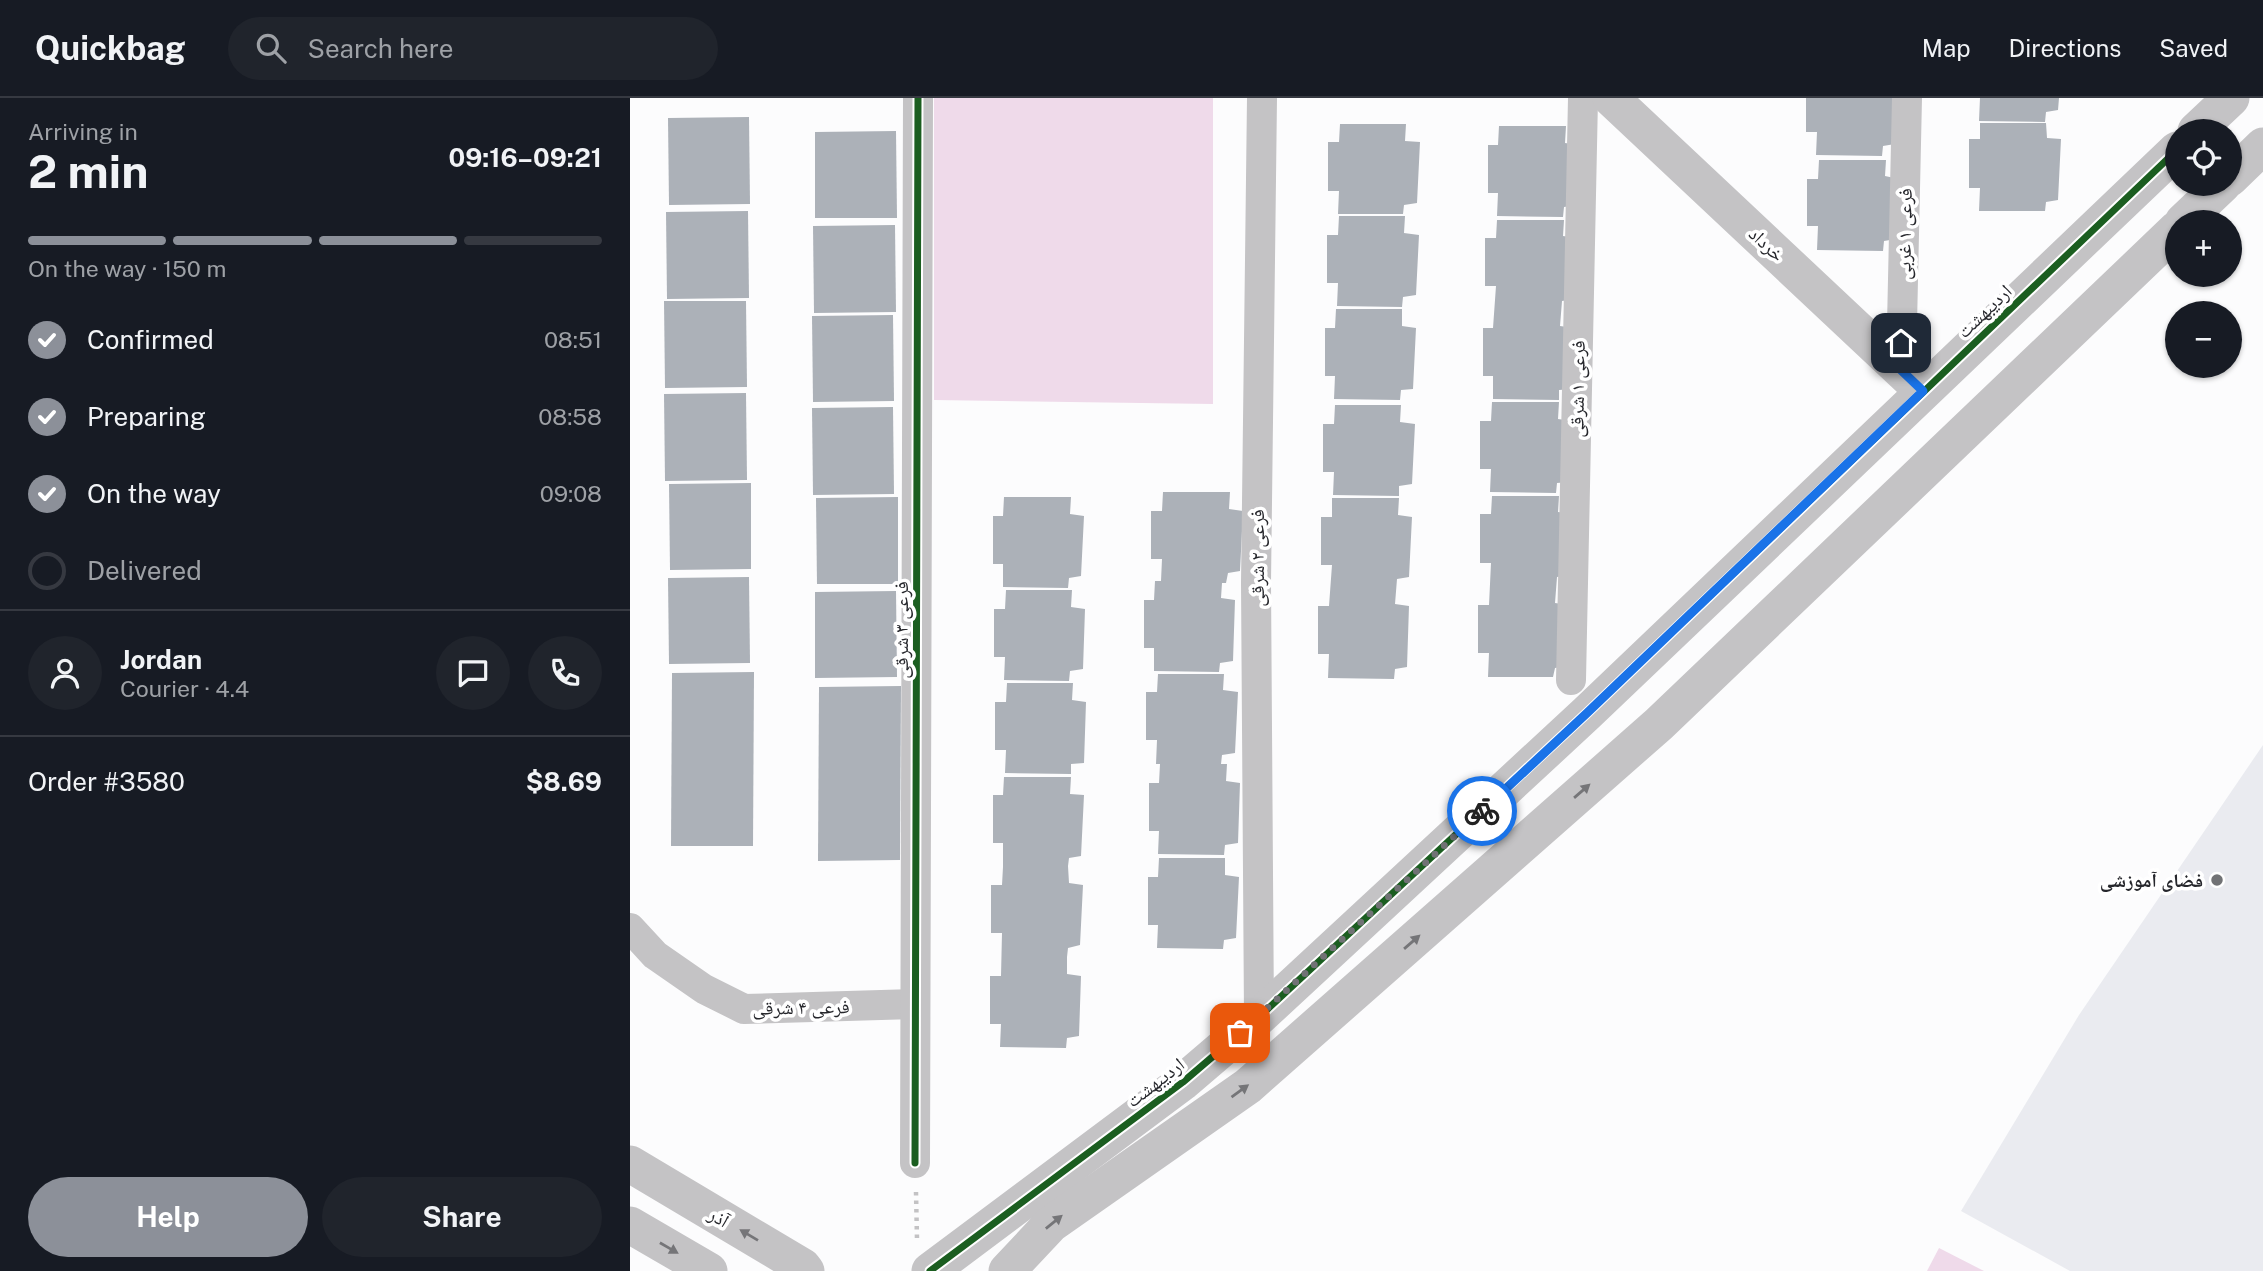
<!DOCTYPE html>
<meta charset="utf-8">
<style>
:root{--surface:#171b24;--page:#20242c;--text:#f1f3f6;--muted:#9ea1a6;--line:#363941;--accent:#8c9099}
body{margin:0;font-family:"Public Sans","Noto Naskh Arabic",sans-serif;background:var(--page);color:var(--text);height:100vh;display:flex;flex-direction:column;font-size:26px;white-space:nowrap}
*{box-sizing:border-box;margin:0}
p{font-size:23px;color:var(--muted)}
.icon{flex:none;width:38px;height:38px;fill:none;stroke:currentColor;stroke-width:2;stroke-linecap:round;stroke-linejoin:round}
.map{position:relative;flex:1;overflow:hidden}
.sheet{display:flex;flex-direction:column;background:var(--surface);width:630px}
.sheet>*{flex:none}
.controls{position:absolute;left:1535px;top:21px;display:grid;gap:14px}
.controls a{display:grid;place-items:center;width:77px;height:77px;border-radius:50%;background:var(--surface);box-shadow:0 2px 5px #0004;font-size:35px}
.pin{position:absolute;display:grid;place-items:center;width:60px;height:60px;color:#fff;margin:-30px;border-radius:14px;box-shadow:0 4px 10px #0006}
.courier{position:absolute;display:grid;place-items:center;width:70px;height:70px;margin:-35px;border:5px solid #1a73e8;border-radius:50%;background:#fff;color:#222;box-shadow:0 2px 9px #0007}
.summary em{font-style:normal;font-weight:700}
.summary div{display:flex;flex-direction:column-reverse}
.summary{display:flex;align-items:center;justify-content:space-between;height:119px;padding:0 28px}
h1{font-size:46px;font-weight:700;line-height:52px}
.bar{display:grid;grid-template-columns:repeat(4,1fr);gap:10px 7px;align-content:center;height:84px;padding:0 28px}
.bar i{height:9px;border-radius:5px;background:var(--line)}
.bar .selected{background:var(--accent)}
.bar p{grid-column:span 4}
.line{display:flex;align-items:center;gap:18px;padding:0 28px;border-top:2px solid var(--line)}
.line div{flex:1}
.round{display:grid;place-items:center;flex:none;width:74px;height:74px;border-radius:37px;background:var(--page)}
ol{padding:0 28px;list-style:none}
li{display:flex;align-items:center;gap:21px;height:77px}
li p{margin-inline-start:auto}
li .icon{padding:7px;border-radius:50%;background:var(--accent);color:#fff;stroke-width:4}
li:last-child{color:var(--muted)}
li i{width:38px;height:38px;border:4px solid var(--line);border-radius:50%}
.primary-button{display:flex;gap:14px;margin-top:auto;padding:14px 28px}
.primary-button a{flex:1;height:80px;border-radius:42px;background:var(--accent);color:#fff;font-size:28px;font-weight:700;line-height:80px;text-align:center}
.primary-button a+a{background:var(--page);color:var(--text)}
header{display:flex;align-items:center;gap:42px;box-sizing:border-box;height:98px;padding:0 35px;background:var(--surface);border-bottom:2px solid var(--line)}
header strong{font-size:33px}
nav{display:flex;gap:38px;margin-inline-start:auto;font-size:24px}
.search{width:490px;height:63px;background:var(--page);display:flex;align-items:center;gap:18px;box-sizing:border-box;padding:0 24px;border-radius:38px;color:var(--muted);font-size:26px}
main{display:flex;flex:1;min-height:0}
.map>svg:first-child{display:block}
</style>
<header>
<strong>Quickbag</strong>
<div class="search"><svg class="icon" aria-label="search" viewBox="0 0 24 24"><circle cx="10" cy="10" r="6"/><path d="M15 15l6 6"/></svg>Search here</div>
<nav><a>Map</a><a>Directions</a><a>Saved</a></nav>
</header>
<main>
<section class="sheet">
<div class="summary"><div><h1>2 min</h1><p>Arriving in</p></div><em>09:16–09:21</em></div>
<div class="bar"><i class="selected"></i><i class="selected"></i><i class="selected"></i><i></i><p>On the way · 150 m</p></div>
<ol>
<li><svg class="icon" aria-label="check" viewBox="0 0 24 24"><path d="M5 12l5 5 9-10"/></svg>Confirmed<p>08:51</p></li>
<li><svg class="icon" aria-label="check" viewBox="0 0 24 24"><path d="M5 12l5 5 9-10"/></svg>Preparing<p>08:58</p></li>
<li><svg class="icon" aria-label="check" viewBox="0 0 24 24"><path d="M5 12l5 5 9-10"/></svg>On the way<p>09:08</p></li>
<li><i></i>Delivered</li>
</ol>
<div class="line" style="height:126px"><a class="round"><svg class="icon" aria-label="person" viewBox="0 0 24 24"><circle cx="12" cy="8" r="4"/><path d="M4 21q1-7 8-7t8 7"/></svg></a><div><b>Jordan</b><p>Courier · 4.4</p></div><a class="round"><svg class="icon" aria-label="chat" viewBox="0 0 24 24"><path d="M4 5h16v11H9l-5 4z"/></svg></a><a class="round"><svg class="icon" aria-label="phone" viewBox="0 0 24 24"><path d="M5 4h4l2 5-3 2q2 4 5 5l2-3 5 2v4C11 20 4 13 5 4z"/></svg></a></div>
<div class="line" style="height:91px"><div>Order #3580</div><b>$8.69</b></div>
<div class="primary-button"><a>Help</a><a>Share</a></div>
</section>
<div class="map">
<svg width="1633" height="1173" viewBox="0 0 1633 1173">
<rect width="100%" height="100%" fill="#fcfcfd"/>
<path fill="#eaebf0" d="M 1633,647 L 1633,1173 L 1440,1173 L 1331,1113 L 1449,917 Z"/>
<g fill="#efdaea">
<path d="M 304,0 L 583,0 L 583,306 L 304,302 Z"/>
<path d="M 1309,1150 L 1354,1173 L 1297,1173 Z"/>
</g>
<g fill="#acb1b8">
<path d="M 1176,0 L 1267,0 L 1265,46 L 1253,48 L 1252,58 L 1186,57 L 1187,34 L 1176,34 Z"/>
<path d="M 1350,0 L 1429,0 L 1428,12 L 1416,14 L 1415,24 L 1349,23 Z"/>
<path d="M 119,19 L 120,106 L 39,107 L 38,20 Z"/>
<path d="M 1350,25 L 1416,25 L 1417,40 L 1431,41 L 1428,102 L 1416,104 L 1415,113 L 1349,113 L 1350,90 L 1339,90 L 1339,41 L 1350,41 Z"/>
<path d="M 710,26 L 776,26 L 775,43 L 790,44 L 787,105 L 774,107 L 773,116 L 708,116 L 709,93 L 698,93 L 698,44 L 709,44 Z"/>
<path d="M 869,28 L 936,28 L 935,45 L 949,47 L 947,107 L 934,109 L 933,119 L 867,118 L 868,95 L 858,95 L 858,47 L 868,47 Z"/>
<path d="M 266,33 L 267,120 L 185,120 L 185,34 Z"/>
<path d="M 1189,62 L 1256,62 L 1255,78 L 1269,81 L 1266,141 L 1254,143 L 1253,153 L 1187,152 L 1188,128 L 1177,128 L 1177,81 L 1188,81 Z"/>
<path d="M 118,113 L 119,200 L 37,201 L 36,114 Z"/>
<path d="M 709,118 L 775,118 L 774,135 L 789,137 L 786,197 L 773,199 L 772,209 L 707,208 L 708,185 L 697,185 L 697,137 L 708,137 Z"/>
<path d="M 867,122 L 934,122 L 933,138 L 947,140 L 944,201 L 932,203 L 930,228 L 944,230 L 942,291 L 929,292 L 929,302 L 863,301 L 863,278 L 853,278 L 853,230 L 863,230 L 866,188 L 855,188 L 855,140 L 866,140 Z"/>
<path d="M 265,127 L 266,214 L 184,215 L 183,128 Z"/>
<path d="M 34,203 L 116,203 L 117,289 L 35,290 Z"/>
<path d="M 706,211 L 772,211 L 772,228 L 786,230 L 783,291 L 771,292 L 770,302 L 704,301 L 705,278 L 695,278 L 695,230 L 705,230 Z"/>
<path d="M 263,217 L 264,303 L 183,304 L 182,218 Z"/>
<path d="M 116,295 L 117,382 L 35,383 L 34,296 Z"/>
<path d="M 862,304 L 929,304 L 928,321 L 942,323 L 939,384 L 927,385 L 926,395 L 860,394 L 861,371 L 850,371 L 850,323 L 861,323 Z"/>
<path d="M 705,307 L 771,307 L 770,324 L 785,326 L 782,386 L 769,388 L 769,398 L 703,397 L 704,374 L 693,374 L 693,326 L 704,326 Z"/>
<path d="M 263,309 L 264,396 L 183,397 L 182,310 Z"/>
<path d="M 121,385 L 121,471 L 40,472 L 39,386 Z"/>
<path d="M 533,394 L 600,394 L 599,411 L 613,413 L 610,473 L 598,475 L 596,485 L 592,485 L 591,500 L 605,502 L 603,563 L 590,565 L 589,574 L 524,573 L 524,550 L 514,550 L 514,502 L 524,502 L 525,483 L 531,483 L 532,461 L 521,461 L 521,413 L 532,413 Z"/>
<path d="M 862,398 L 929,398 L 928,414 L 942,416 L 939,477 L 927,479 L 925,505 L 939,507 L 937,568 L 925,570 L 923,579 L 858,579 L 859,555 L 848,555 L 848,507 L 859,507 L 861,465 L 850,465 L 850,416 L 861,416 Z"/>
<path d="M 268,399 L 268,486 L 187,486 L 186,400 Z"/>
<path d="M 374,399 L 441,399 L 440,416 L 454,418 L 451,478 L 439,480 L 438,490 L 373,489 L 373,466 L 363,466 L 363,418 L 373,418 Z"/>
<path d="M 702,400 L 769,400 L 768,417 L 782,419 L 779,479 L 767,481 L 765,506 L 779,508 L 777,569 L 765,571 L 764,581 L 698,580 L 699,556 L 688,556 L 688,508 L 699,508 L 702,467 L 691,467 L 691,419 L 702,419 Z"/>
<path d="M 119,479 L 120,565 L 39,566 L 38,480 Z"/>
<path d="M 376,492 L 442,492 L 441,509 L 455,511 L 453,571 L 440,573 L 439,583 L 374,582 L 375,559 L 364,559 L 364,511 L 375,511 Z"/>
<path d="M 266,493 L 267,579 L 185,580 L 185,494 Z"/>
<path d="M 124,574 L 123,748 L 41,748 L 42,575 Z"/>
<path d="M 528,576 L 594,576 L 593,592 L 608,594 L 605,655 L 592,657 L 591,666 L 597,666 L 596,683 L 610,685 L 608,745 L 595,747 L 594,757 L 528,756 L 529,733 L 519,733 L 519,685 L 529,685 L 530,666 L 526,666 L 527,642 L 516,642 L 516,594 L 527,594 Z"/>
<path d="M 377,585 L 443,585 L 442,602 L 456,604 L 454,665 L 441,666 L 441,676 L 375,675 L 376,652 L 365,652 L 365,604 L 376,604 Z"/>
<path d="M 271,588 L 270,762 L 188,763 L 189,589 Z"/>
<path d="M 374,679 L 441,679 L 440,696 L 454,697 L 451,758 L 439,760 L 438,768 L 439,785 L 453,787 L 450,847 L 438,850 L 437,859 L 437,876 L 451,878 L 449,938 L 437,940 L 436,950 L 370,949 L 371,926 L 360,926 L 360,878 L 371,878 L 372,835 L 361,835 L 361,787 L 372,787 L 373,769 L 373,745 L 363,745 L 363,697 L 373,697 Z"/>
<path d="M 529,760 L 595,760 L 595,777 L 609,779 L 606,840 L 594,842 L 593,851 L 527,850 L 528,827 L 518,827 L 518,779 L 528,779 Z"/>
</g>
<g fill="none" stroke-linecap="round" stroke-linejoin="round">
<path stroke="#c3c2c4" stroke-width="4.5" stroke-dasharray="3.5 5" stroke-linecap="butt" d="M 286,1094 L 287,1141"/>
<g stroke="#c4c3c5" stroke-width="30">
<path d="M 1271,272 L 1277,0"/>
<path d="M 941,582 L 953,0"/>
<path d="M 0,830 L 25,857 L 74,891 L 114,911 L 285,906"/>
<path d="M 629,919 L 626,485 L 632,0"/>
<path d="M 285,1065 L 288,0"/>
</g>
<g stroke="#c4c3c5" stroke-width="37">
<path d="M 981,0 L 1293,293"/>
<path d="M 1566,33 L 1601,0"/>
<path d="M 1600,80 L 1633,48"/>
<path d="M 1553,124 L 1593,86"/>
<path d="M 0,1066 L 173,1169 L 176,1173"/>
<path d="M 0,1127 L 79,1173"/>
<path d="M 300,1173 L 553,984 L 629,919 L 957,615 L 1547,52"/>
<path d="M 377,1173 L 421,1126 L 618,988 L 1029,626 L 1547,131"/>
</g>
<defs>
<g id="cycleway">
<path d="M 285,1065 L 288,0"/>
<path d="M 300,1173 L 553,984 L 629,919 L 957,615 L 1547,52"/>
</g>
</defs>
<use href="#cycleway" stroke="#fff" stroke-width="11"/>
<use href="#cycleway" stroke="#1b5e20" stroke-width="7"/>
</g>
<defs><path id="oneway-solid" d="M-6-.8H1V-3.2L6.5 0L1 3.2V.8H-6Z" transform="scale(1.75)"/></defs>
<g fill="#757578">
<use href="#oneway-solid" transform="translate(952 693) rotate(-41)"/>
<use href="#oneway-solid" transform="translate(782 844) rotate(-41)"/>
<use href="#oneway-solid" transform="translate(610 993) rotate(-36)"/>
<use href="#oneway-solid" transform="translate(424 1124) rotate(-39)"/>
<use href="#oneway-solid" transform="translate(119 1137) rotate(-149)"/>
<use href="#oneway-solid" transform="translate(39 1150) rotate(30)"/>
</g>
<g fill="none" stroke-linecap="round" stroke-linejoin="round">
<path stroke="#717275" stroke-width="7" stroke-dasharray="0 12.6" d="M 610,935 L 852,713"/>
<path stroke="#1a73e8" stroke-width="9" d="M 852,713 L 957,615 L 1293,293 L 1271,272 L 1271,245"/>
</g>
<circle fill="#717275" stroke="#fff" stroke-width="2.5" cx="1587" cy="782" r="7"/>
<g text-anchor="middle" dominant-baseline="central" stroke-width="7" stroke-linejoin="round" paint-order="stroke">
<g font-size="19" fill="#26272c" stroke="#fff">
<text transform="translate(1274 136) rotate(-89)">فرعی ۱ غربی</text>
<text transform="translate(1137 146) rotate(43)">خرداد</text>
<text transform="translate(1354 213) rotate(-44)">اردیبهشت</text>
<text transform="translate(947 291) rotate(-89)">فرعی ۱ شرقی</text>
<text transform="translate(627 460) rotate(-90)">فرعی ۲ شرقی</text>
<text transform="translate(271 532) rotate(-90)">فرعی ۳ شرقی</text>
<text transform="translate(171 909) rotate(-1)">فرعی ۴ شرقی</text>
<text transform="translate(525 984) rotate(-38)">اردیبهشت</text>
<text transform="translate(89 1119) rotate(31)">آذر</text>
</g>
<g font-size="19" font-weight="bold" fill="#26272c" stroke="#fff" text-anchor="end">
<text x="1573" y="782">فضای آموزشی</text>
</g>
</g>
</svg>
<div class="controls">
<a><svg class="icon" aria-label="locate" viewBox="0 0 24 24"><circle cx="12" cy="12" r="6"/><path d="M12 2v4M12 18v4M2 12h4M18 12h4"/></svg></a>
<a>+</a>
<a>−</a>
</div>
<div class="pin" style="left:610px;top:935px;background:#ea580c"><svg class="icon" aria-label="bag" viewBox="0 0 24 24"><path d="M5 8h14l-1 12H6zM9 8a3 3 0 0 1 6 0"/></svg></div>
<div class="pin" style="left:1271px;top:245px;background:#1f2937"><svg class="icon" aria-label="home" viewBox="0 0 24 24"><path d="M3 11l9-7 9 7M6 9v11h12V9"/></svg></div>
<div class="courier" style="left:852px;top:713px"><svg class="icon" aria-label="bike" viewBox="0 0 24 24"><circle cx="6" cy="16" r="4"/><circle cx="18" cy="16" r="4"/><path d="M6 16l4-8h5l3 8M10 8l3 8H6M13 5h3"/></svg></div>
</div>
</main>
